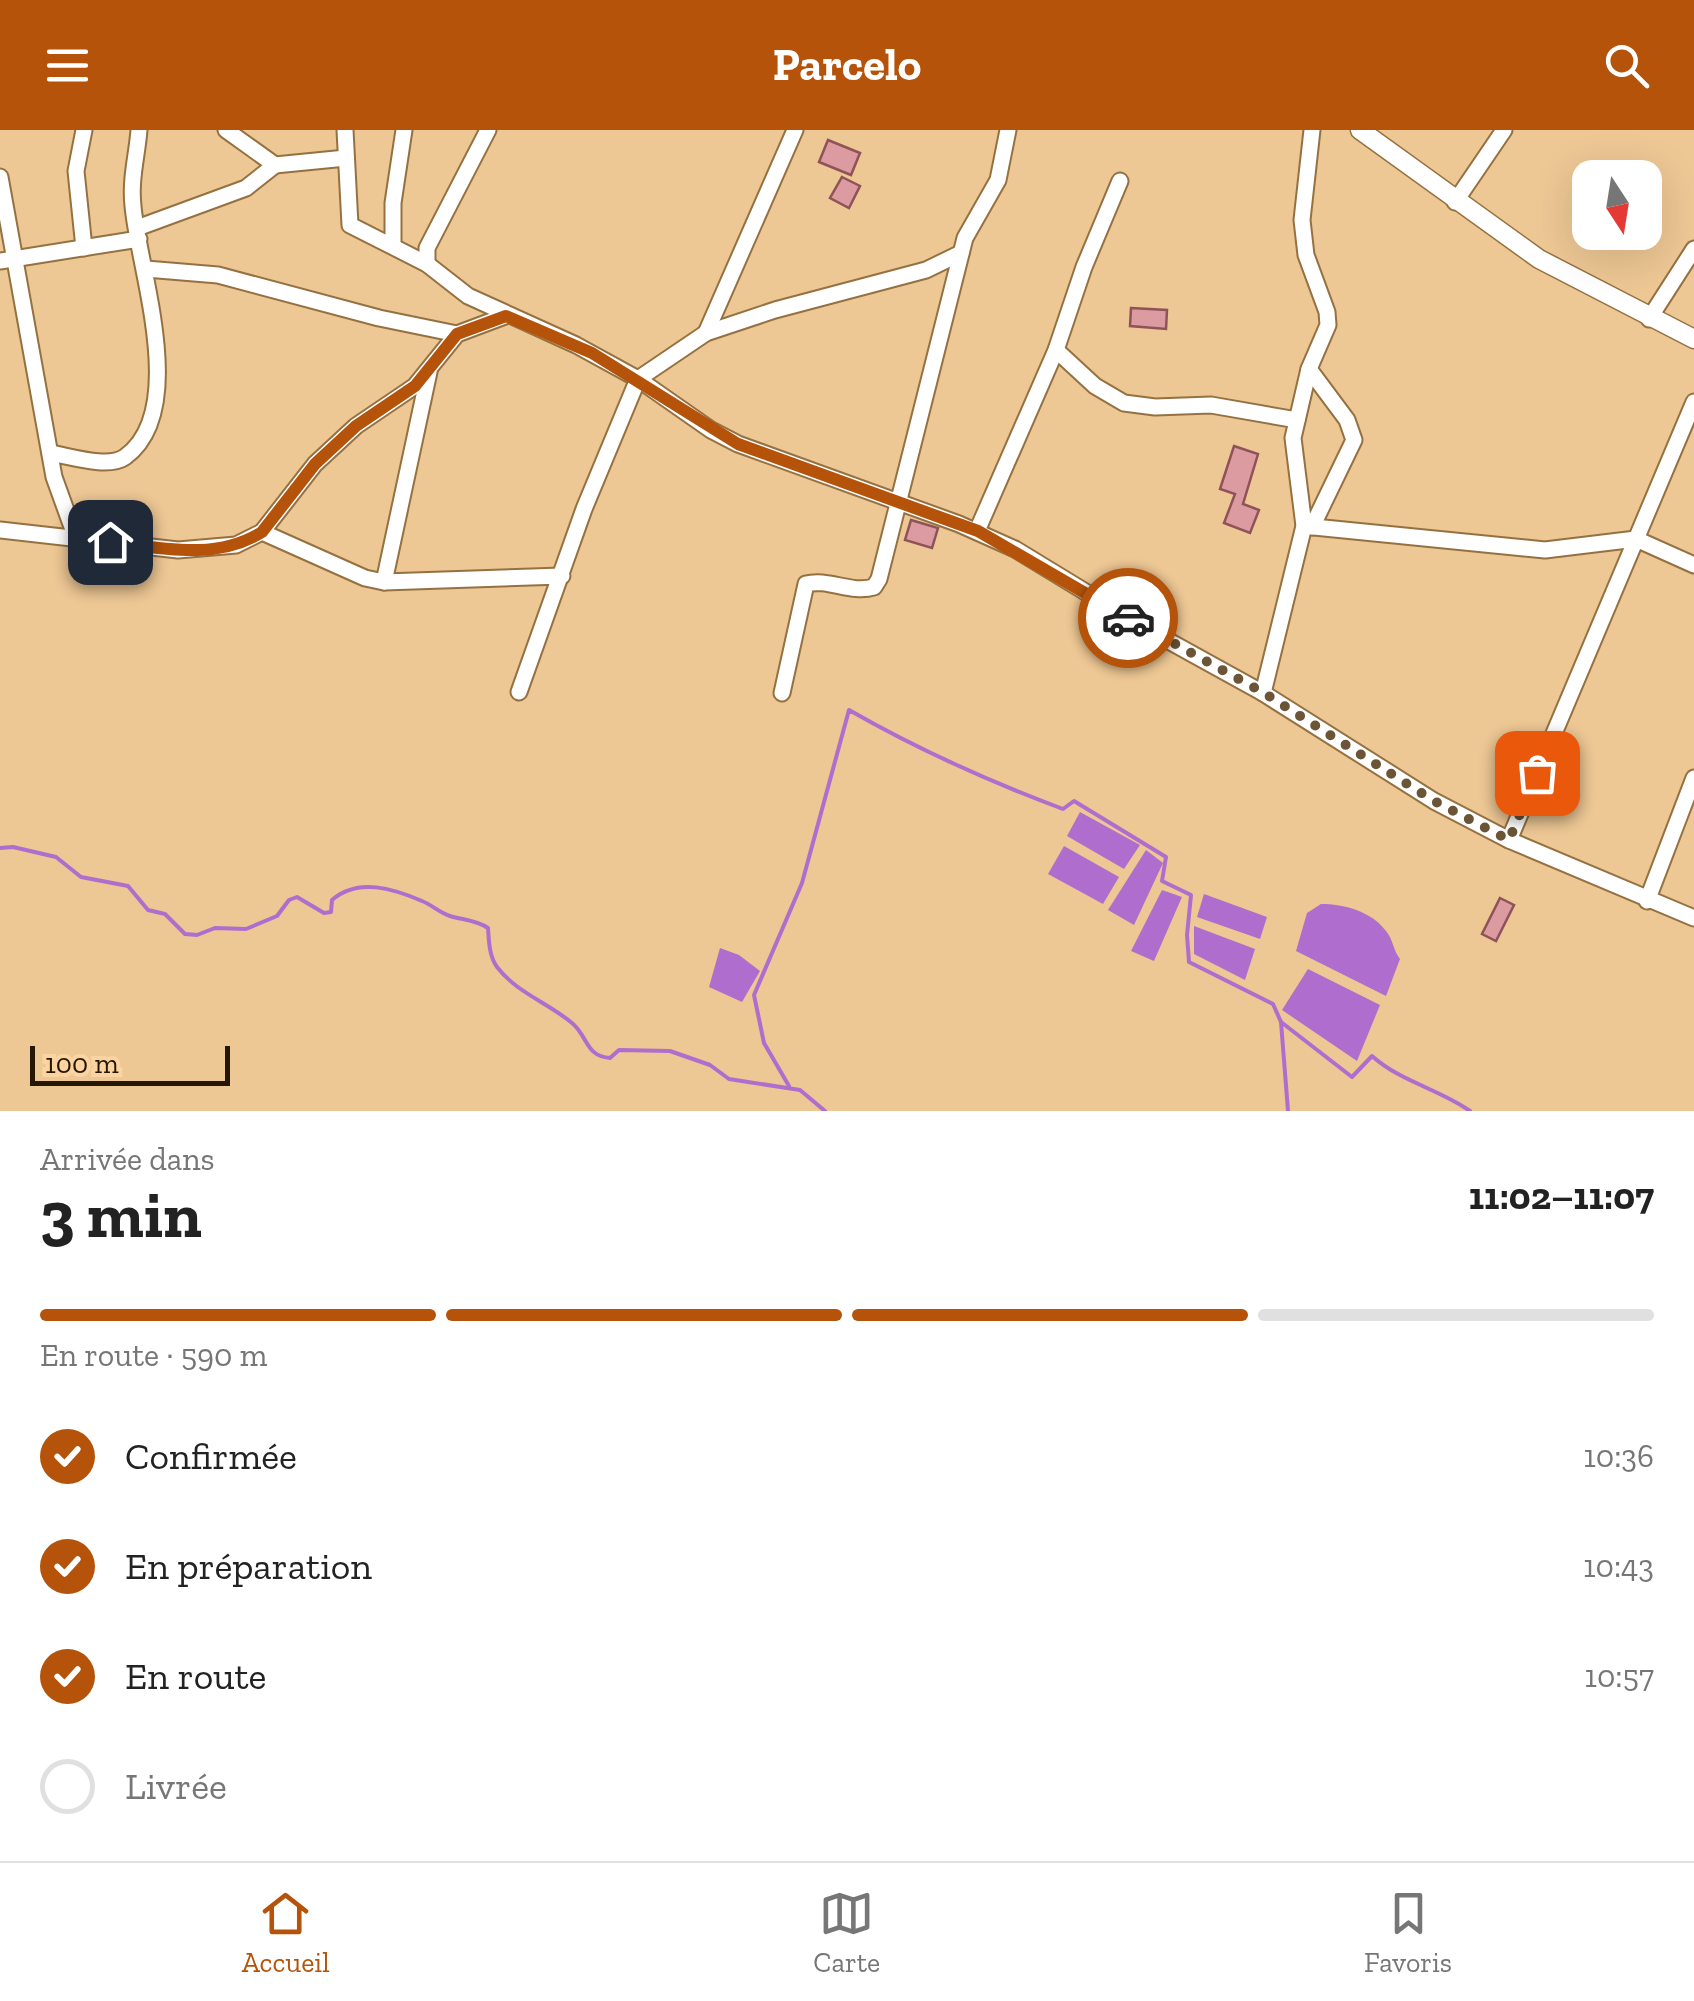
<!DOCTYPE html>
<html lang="fr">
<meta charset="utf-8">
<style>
:root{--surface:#fff;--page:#f2f2f2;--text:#222;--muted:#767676;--line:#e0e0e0;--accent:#b45309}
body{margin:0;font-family:"Zilla Slab",serif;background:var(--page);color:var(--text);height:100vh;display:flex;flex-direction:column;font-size:38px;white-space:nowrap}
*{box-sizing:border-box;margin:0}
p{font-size:32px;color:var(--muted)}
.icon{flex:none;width:55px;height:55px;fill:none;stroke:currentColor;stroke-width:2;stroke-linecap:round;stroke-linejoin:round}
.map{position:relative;height:981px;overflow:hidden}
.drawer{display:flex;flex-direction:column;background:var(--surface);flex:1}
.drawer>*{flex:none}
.needle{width:65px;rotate:168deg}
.fabs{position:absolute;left:1572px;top:30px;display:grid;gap:20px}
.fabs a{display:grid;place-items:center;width:90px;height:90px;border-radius:20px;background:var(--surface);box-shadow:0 10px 40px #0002;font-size:50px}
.scale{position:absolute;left:30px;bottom:25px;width:200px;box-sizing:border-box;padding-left:10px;border:5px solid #251703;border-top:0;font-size:28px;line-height:35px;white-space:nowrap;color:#251703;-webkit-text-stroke:8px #fbd4a1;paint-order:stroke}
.pin{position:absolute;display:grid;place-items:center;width:85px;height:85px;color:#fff;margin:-42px;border-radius:20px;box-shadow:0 5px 15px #0006}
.courier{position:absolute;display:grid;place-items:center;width:100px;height:100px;margin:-50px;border:8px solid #b45309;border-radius:50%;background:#fff;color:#222;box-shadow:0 2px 12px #0007}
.head em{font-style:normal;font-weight:700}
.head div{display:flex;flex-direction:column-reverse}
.head{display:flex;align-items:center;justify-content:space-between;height:170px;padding:0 40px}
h1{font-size:65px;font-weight:700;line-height:75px}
.bar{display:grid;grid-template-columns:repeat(4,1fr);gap:15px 10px;align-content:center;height:120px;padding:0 40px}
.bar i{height:12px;border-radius:8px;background:var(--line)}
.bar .on{background:var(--accent)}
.bar p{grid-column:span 4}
ol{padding:0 40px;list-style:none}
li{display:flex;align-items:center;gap:30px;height:110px}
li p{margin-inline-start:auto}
li .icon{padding:10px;border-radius:50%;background:var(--accent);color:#fff;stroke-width:4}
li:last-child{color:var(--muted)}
li i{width:55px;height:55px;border:5px solid var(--line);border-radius:50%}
header{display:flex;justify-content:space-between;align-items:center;height:130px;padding:0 40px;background:var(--accent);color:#fff;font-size:45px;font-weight:700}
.menu{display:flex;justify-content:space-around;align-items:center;height:140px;border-top:2px solid var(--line);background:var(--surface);font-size:28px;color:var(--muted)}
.menu a{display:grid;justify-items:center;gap:5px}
.menu .on{color:var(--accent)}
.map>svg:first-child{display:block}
</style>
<header><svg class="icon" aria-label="menu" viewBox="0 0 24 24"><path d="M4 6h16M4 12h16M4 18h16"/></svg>Parcelo<svg class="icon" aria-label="search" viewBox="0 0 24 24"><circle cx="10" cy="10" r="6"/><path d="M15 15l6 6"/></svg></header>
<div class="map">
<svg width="1694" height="981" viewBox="0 0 1694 981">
<rect width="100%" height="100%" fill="#edc794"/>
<g fill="#af6ece">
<path d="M 1080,682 L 1140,715 L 1124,739 L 1067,706 Z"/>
<path d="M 1064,716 L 1119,747 L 1103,774 L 1048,744 Z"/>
<path d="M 1146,720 L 1163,733 L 1134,795 L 1108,780 Z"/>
<path d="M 1162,760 L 1182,767 L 1154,831 L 1131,821 Z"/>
<path d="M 1204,764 L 1267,787 L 1260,809 L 1197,787 Z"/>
<path d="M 1321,774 C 1344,774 1371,781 1386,801 C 1393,809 1393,820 1400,829 L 1386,866 L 1296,821 L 1307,783 Z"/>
<path d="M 1194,796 L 1255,819 L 1245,850 L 1194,824 Z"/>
<path d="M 720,818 L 739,825 L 760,841 L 742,872 L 709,857 Z"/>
<path d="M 1308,839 L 1380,875 L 1357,931 L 1282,880 Z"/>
</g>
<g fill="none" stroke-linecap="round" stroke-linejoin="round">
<g stroke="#af6ece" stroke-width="4">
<path d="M 0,718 L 13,717 L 56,727 L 81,747 L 128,756 L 148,780 L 165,784 L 185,804 L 197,805 L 215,798 L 246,799 L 277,786 L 289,770 L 297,767 L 324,783 L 331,782 L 332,770 C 358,747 394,759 422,771 C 432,775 440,783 450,786 C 463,790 476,790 488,798 C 489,811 489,826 497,837 C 517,863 547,872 572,893 C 588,906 585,926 610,928 L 619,920 L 670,921 L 710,935 L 729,949 L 800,960 L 825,981"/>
<path d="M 1281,892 L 1288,981"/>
<path d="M 789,956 L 764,913 L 754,865 L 802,753 L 849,580 C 919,620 988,651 1063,679 L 1074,671 L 1166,727 L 1162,751 L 1191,765 L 1187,805 L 1189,832 L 1273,874 L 1281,892 L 1352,947 L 1372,926 C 1401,952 1439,959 1470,981"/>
</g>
</g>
<g fill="#dc9ba0" stroke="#8e5359" stroke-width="2.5">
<path d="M 828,10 L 860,23 L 851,45 L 819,32 Z"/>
<path d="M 842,47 L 860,56 L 849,78 L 830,68 Z"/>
<path d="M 1131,178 L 1167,180 L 1166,199 L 1130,196 Z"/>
<path d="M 1234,316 L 1258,324 L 1243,374 L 1259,380 L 1250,403 L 1224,393 L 1235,364 L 1220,359 Z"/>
<path d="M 911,390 L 938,398 L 932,418 L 905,410 Z"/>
<path d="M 1500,768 L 1514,775 L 1496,811 L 1482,804 Z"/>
</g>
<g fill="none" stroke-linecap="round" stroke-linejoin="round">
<defs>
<g id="minor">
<path d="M 226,0 L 275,35 L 346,28"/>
<path d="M 345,0 L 350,95 L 427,134 L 468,166 L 576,215 L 638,249 L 711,300 L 738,314 L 959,394 L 1015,419 L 1138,494 L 1263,563 L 1434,671 L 1509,710 L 1694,788"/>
<path d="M 0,47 L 54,347 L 76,408"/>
<path d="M 1455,72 L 1504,0"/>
<path d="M 137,98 L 246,58 L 275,35"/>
<path d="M 393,115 L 393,73 L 404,0"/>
<path d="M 84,118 L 76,41 L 84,0"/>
<path d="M 0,131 L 139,109"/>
<path d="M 427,134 L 427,118 L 488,0"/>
<path d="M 146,139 L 218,145 L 379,188 L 457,204"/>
<path d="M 1649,189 L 1694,119"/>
<path d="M 706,203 L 795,0"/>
<path d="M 1056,220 L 1095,256 L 1124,273 L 1155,277 L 1211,275 L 1297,290"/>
<path d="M 1309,239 L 1347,290 L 1354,310 L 1312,397"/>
<path d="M 50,323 C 70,326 108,339 125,327 C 190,280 138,138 133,76 C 130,49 137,26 139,0"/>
<path d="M 1304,396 L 1545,420 L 1636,409 L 1694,435"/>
<path d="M 0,400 L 178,420 L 236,415 L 262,402 L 315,334 L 356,296 L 415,256 L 457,204 L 505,186"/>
<path d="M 977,401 L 1056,220 L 1084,137 L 1120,51"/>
<path d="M 262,402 L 365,448 L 384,452 L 562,446"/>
<path d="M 384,452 L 429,242"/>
<path d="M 519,562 L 584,379 L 638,249 L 706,203 L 775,180 L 926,140 L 961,123"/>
<path d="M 782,563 L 806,454 C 828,448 851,464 874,457 L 879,449 L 965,108 L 998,50 L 1008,0"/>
<path d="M 1263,563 L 1304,396 L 1293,308 L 1309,239 L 1328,195 L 1327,182 L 1306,125 L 1302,90 L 1312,0"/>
<path d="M 1509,710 L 1694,272"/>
<path d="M 1647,771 L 1694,648"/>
</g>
<path id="tertiary" d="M 1360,0 L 1539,129 L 1694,209"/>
</defs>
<use href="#minor" stroke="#957141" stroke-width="19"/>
<use href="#tertiary" stroke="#957141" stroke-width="21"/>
<use href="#minor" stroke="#fff" stroke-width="15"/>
<use href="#tertiary" stroke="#fff" stroke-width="18"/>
</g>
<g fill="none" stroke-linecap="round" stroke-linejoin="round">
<path stroke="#6b5536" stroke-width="10" stroke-dasharray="0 18" d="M 1128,488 L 1264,563 L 1434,671 L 1509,710 L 1537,643"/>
<path stroke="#b45309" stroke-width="12" d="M 110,412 C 161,418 216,431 262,402 L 315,334 L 356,296 L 415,256 L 457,204 L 506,186 L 592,223 L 738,314 L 978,401 L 1128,488"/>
</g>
</svg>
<div class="fabs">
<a><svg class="needle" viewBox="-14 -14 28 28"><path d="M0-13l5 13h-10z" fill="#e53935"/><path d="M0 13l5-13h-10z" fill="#767676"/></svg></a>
</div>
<div class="scale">100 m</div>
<div class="pin" style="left:1537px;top:643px;background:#ea580c"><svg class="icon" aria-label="bag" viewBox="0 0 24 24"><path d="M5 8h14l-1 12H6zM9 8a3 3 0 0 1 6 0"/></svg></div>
<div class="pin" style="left:110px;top:412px;background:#1f2937"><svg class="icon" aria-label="home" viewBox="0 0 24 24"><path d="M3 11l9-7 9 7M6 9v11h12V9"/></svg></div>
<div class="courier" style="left:1128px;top:488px"><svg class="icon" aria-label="car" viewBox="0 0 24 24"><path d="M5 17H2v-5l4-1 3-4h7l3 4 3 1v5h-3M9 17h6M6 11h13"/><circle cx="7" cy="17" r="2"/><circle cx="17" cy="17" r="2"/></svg></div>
</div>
<section class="drawer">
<div class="head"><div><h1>3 min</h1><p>Arrivée dans</p></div><em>11:02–11:07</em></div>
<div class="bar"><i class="on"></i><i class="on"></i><i class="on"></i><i></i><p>En route · 590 m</p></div>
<ol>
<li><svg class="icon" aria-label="check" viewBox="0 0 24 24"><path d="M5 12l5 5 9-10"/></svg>Confirmée<p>10:36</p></li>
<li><svg class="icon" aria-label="check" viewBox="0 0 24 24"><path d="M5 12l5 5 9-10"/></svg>En préparation<p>10:43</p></li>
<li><svg class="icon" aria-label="check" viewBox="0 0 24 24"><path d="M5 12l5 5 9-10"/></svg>En route<p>10:57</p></li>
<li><i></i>Livrée</li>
</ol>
</section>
<nav class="menu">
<a class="on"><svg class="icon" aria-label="home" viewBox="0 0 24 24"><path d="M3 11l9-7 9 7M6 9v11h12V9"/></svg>Accueil</a>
<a><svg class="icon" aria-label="map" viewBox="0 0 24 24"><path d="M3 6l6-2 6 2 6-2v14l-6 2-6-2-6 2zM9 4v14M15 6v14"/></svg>Carte</a>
<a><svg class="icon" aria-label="saved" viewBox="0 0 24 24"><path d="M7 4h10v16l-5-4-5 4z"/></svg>Favoris</a>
</nav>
